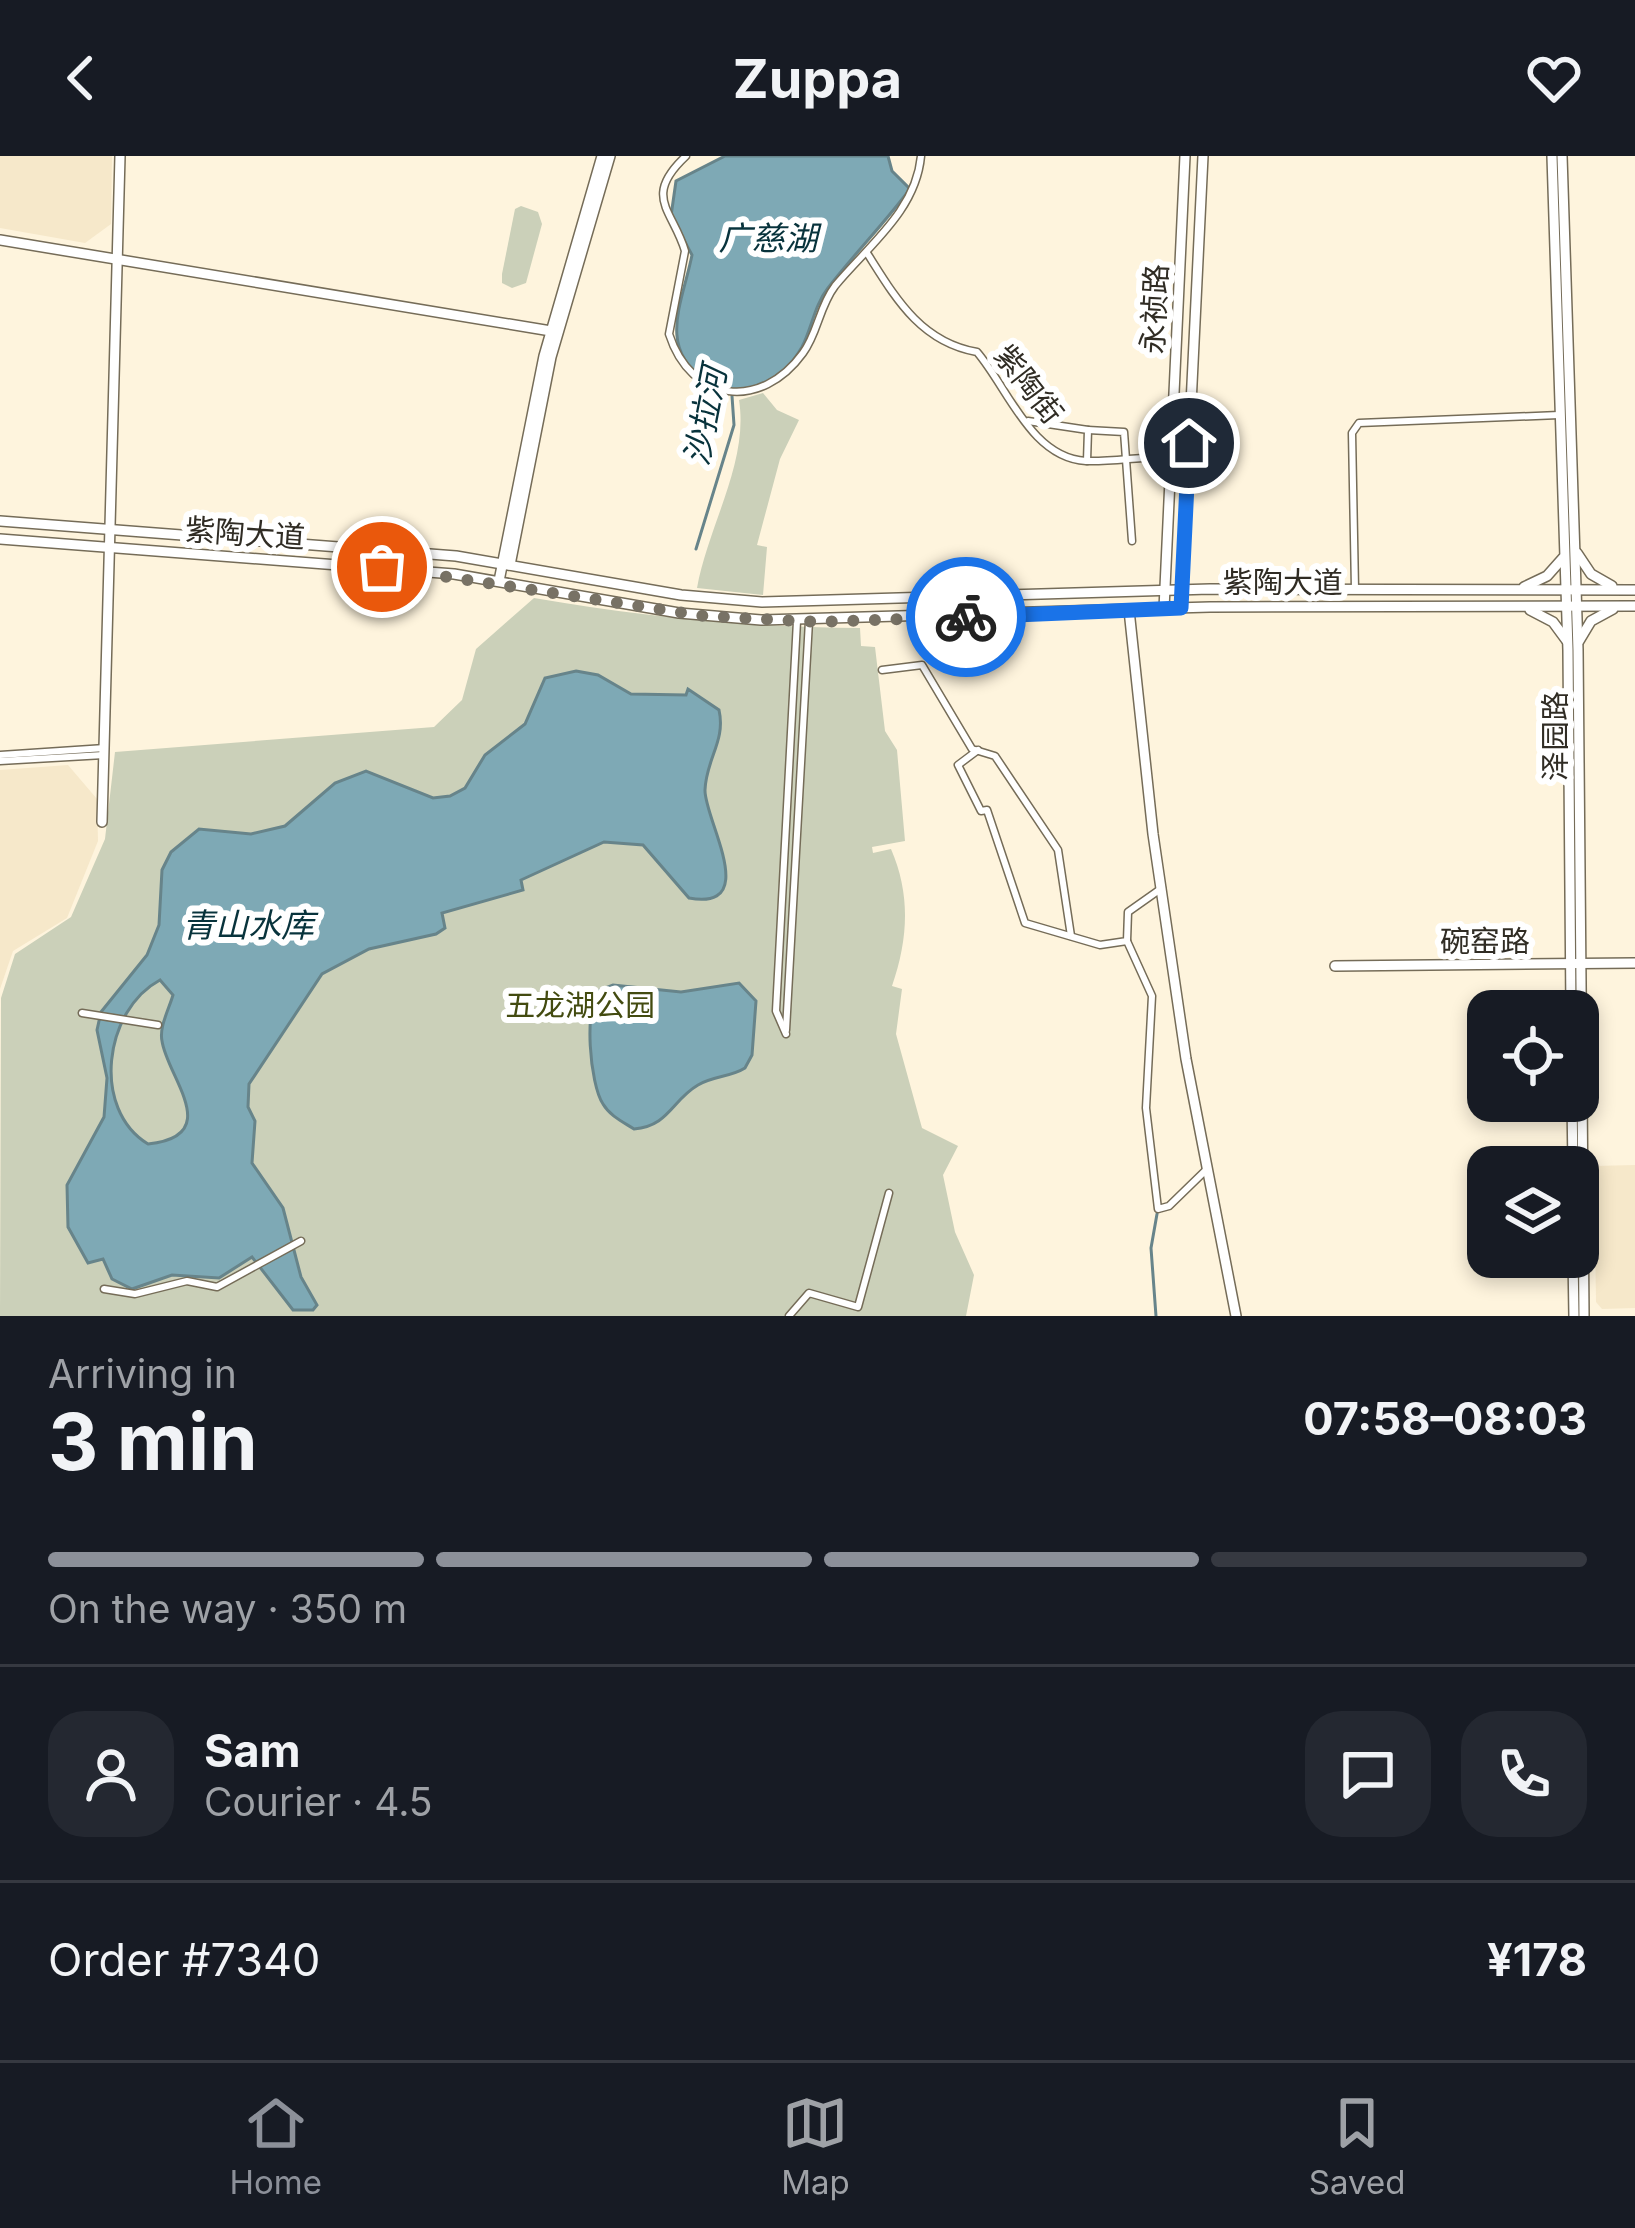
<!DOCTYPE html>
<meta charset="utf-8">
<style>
:root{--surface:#171b24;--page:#242831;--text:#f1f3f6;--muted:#9ea1a6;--line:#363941;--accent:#8c9099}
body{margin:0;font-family:Inter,"Noto Sans SC",sans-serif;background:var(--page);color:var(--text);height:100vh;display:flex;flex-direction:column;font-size:45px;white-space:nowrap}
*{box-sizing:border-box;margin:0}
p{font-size:39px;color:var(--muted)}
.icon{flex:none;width:66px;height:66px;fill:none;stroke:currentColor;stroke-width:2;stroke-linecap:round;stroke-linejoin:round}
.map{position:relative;height:1160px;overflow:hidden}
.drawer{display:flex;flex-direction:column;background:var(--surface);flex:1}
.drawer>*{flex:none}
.buttons{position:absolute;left:1467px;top:834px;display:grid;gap:24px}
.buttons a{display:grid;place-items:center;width:132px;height:132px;border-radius:24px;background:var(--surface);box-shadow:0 6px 18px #0003;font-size:60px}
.pin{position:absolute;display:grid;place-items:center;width:102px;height:102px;color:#fff;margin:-51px;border:6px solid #fff;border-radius:50%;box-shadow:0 3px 12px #0007}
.courier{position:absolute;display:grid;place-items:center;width:120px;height:120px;margin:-60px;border:9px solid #1a73e8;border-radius:50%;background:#fff;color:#222;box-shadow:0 3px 15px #0007}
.overview em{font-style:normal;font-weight:700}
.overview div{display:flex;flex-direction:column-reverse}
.overview{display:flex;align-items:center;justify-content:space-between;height:204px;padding:0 48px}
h1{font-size:78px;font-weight:700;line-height:90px}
.bar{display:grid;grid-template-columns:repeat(4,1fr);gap:18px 12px;align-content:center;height:144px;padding:0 48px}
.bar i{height:15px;border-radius:9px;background:var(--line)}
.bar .current{background:var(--accent)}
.bar p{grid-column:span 4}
.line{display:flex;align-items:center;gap:30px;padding:0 48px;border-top:3px solid var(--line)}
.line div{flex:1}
.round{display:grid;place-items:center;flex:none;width:126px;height:126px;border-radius:36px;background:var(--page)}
header{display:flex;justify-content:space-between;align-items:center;height:156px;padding:0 48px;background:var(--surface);font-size:54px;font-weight:700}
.menu{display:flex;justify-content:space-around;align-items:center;height:168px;border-top:3px solid var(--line);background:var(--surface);font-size:33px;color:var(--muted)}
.menu a{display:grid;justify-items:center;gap:6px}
.menu .current{color:var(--accent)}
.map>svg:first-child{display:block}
</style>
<header><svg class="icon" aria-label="back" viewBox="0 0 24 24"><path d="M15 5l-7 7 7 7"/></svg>Zuppa<svg class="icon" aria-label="heart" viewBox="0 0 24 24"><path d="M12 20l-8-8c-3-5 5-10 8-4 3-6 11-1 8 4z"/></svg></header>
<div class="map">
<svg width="1635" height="1160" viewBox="0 0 1635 1160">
<rect width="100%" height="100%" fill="#fef4dd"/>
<g fill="#f6e8ca">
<path d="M 0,0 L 112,0 L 111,68 L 85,87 L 0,72 Z"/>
<path d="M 68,609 L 97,643 L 98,685 L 67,762 L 13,795 L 0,833 L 0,614 Z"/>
<path d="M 1635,1009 L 1635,1152 L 1602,1153 L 1596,1146 L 1594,1010 Z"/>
</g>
<g fill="#cbd0b9">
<path d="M 521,50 L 538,56 L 542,68 L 526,127 L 512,132 L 502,127 L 502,118 L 515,53 Z"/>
<path d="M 763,237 L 777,254 L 799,264 L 780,303 L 757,389 L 767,391 L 763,439 L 697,432 C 708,370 749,306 739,244 Z"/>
<path d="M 534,442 C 643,461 749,471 860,472 L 861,490 L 875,491 L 885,575 L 897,594 L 905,685 L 872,691 L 873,697 L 891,693 C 911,739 908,784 892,830 L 902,833 L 896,878 L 922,972 L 958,990 L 943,1019 L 955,1076 L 974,1119 L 966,1160 L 0,1160 L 1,842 L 15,798 L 71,761 L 105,683 L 115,596 L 434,571 L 462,544 L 476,493 Z"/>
</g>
<g fill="#7ea9b5" stroke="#67848a" stroke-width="3" fill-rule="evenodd">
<path d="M 725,0 L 888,0 L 892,15 L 910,33 C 884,68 854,98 828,132 C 814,150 812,172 802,191 C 779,230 744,250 704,223 C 657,191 683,145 692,99 L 671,60 L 676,25 Z"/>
<path d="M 576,515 L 598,519 L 631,538 L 686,539 L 688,533 L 719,554 C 726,585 706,603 705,634 C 704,663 762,755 689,742 L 643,689 L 604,686 L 521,724 L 523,734 L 442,757 L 445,772 L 436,778 L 369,793 L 322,818 L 249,928 L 248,951 L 255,965 L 252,1007 L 283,1052 L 301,1121 L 317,1149 L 313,1154 L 293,1154 L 252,1101 L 219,1122 L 172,1119 L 132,1133 L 112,1123 L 103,1103 L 88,1107 L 68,1071 L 67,1029 L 104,961 L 107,922 L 97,874 L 101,856 L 147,799 L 159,769 L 162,714 L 171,696 L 199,673 L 251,678 L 285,670 L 335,627 L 366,615 L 433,642 L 450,640 L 465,632 L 485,599 L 525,568 L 545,522 ZM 160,824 L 173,839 C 169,853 159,871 162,885 C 167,921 225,980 148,988 C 91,953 104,854 160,824 Z"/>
<path d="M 739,827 L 756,845 L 752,899 L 745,912 C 731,921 713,920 698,929 C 672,944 669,970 634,973 C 623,966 610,960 603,948 C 590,929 583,849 600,834 L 613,829 L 681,836 Z"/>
</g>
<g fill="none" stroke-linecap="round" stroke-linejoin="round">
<g stroke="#67848a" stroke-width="3">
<path d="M 696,393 L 734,269 L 732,240"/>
<path d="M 1156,1160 L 1151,1092 L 1157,1058"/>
</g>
<defs>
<g id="street">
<path d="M 686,0 C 642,41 673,54 685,95 L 669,178 C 691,247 761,255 803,197 C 818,177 819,151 835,130 C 868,90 916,55 921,0"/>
<path d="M 867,97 C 895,141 920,186 977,196 C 1008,232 1031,302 1086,305 C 1114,306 1143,300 1171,301"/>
<path d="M 1028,265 L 1088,274 L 1087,305"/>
<path d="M 1088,274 L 1124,276 L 1132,385"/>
<path d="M 1355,433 L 1352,277 L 1359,267 L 1559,259"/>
<path d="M 882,514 L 922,509 L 972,593 L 995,600 L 1058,694 L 1071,780"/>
<path d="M 978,594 L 958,609 L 981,655 L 987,654 L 1025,767 L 1100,789 L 1127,785 L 1128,756 L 1162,732"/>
<path d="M 0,599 L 105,592"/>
<path d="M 0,605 L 104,599"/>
<path d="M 1127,785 L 1152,840 L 1146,952 L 1158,1053 L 1169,1050 L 1205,1015"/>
<path d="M 82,857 L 158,869"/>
<path d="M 786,874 L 809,465"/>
<path d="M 786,878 L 776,855 L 797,465"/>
<path d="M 104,1133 L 135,1138 L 187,1125 L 217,1131 L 301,1085"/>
<path d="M 789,1160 L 809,1137 L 858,1151 L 889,1037"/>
</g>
<g id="secondary">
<path d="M 1552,0 L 1568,494 L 1571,855"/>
<path d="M 1562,0 L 1578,494 L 1584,1160"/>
<path d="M 0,84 L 557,176"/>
<path d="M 0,365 L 456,400 L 681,439 L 762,446 L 1210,433 L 1635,434"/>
<path d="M 0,383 L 454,418 L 679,457 L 761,464 L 1210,451 L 1635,450"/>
<path d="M 1577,397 L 1591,418 L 1612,430"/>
<path d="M 510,409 L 551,201 L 610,0"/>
<path d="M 499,425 L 544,200 L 602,0"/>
<path d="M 1524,431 L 1547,420 L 1563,402"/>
<path d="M 1182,435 L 1203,0"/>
<path d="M 1164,453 L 1185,0"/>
<path d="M 1129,454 L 1153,678 L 1186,903 L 1236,1160"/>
<path d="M 1530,454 L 1553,466 L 1567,485"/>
<path d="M 1579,485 L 1591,465 L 1613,453"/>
<path d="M 102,666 L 120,0"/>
<path d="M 1335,810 L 1635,807"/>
<path d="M 1572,945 L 1573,1011"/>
<path d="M 1573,1101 L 1574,1160"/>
</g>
</defs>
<use href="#street" stroke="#756c58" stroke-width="9"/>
<use href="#secondary" stroke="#756c58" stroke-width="12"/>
<use href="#street" stroke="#fff" stroke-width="6"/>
<use href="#secondary" stroke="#fff" stroke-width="9"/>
</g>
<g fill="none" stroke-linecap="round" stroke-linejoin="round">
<path stroke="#787265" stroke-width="12" stroke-dasharray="0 21.6" d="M 382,411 L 704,460 L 819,466 L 966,461"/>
<path stroke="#1a73e8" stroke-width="15" d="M 966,461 L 1181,452 L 1189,287"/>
</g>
<g text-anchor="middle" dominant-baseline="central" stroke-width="12" stroke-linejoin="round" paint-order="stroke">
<g font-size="30" fill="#302c24" stroke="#fff">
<text transform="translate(1154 153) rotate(-87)">永祯路</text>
<text transform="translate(1029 228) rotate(52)">紫陶街</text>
<text transform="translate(245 377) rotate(4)">紫陶大道</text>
<text x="1283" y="426">紫陶大道</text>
<text transform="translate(1555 580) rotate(-90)">泽园路</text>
<text x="1485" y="785">碗窑路</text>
</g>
<g font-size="30" fill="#434b10" stroke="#fff">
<text x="580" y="849">五龙湖公园</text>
</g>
<g font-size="33" font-style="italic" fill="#08333c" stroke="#fff">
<text x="768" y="82">广慈湖</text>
<text transform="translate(705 260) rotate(-79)">沙拉河</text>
<text x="248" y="769">青山水库</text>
</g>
</g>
</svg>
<div class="buttons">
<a><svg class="icon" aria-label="locate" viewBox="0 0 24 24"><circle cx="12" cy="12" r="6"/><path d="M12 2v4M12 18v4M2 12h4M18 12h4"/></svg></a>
<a><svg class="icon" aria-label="layers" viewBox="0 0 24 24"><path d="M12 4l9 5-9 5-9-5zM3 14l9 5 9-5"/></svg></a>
</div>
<div class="pin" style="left:382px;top:411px;background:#ea580c"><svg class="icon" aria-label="bag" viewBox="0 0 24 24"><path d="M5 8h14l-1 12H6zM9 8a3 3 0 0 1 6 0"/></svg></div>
<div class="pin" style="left:1189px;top:287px;background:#1f2937"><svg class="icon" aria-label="home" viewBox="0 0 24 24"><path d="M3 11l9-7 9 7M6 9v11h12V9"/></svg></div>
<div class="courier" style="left:966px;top:461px"><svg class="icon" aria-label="bike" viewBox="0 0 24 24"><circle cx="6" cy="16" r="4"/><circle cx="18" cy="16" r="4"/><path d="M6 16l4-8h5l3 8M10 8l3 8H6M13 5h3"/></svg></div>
</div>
<section class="drawer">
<div class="overview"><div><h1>3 min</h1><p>Arriving in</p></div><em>07:58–08:03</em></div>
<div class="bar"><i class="current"></i><i class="current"></i><i class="current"></i><i></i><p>On the way · 350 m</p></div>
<div class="line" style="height:216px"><a class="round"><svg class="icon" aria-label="person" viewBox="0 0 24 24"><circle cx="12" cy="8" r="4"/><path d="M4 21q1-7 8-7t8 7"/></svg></a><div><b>Sam</b><p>Courier · 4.5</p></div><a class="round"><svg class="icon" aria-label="chat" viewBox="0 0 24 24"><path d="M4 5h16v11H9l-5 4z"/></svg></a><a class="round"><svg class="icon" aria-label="phone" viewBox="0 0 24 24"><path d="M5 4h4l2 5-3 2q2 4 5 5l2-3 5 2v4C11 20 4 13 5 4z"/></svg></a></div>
<div class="line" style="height:156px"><div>Order #7340</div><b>¥178</b></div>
</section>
<nav class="menu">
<a class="current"><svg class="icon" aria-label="home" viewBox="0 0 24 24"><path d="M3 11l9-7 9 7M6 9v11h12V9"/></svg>Home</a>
<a><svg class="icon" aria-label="map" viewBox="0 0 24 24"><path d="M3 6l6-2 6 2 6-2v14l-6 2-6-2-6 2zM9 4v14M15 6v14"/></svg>Map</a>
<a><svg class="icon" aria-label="saved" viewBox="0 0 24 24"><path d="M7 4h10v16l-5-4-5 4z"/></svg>Saved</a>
</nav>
